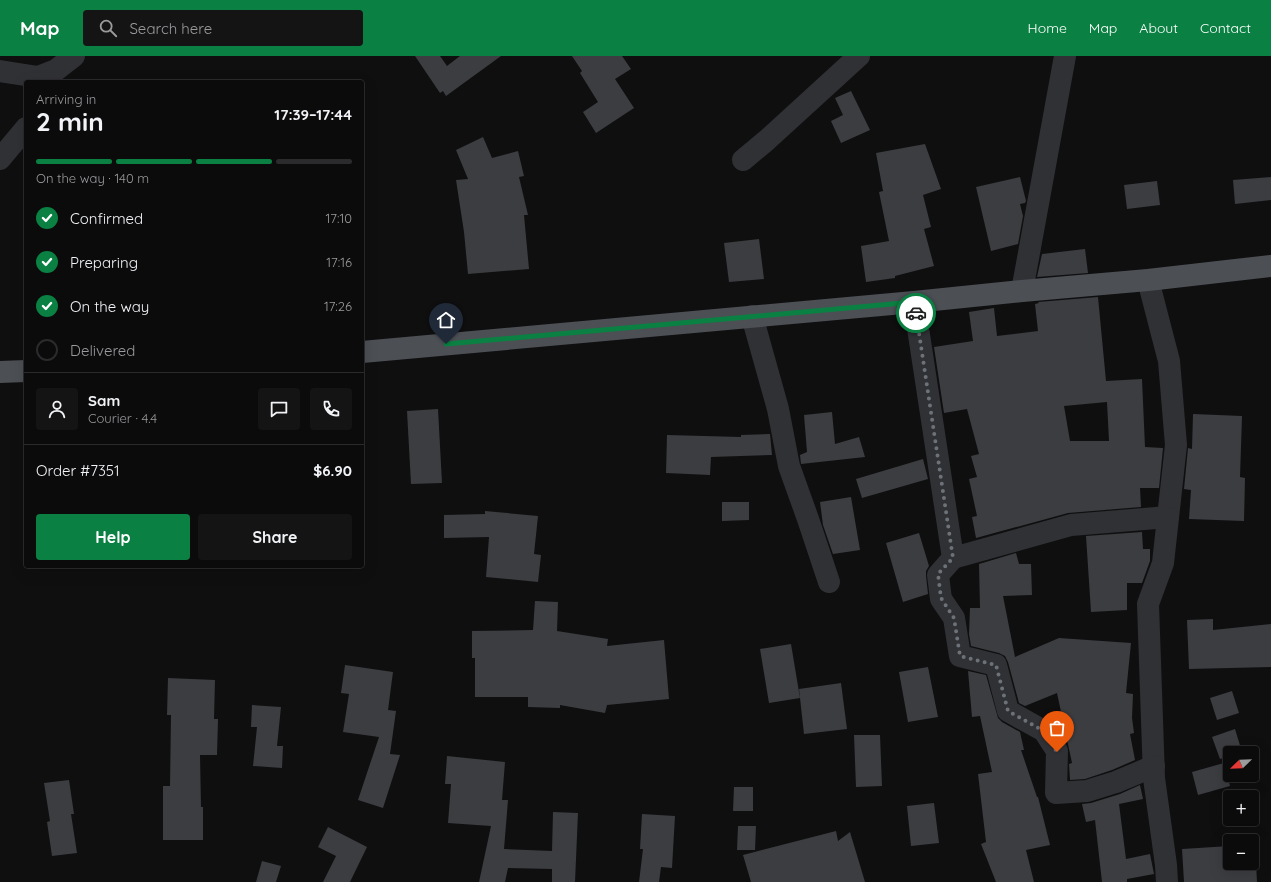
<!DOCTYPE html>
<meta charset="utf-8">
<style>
:root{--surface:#0b0b0c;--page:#141415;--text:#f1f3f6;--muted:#9a9b9d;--line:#2b2b2d;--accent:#0b8043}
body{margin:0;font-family:Quicksand,sans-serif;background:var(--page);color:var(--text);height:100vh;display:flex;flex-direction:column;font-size:15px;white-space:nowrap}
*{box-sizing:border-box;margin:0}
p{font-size:13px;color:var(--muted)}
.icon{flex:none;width:22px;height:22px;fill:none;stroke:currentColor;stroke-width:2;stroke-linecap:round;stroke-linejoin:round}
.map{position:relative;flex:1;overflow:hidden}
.sheet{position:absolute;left:24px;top:24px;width:340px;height:488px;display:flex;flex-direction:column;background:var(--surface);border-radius:4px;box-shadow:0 4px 16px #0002,0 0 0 1px var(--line)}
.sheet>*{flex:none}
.needle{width:26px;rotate:247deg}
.tools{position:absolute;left:1223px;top:690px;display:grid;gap:8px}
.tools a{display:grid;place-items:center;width:36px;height:36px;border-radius:4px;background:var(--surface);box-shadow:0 4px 16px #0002,0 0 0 1px var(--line);font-size:20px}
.pin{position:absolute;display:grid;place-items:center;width:34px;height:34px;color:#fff;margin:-41px -17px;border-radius:50% 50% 50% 0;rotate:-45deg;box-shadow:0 0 4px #0007}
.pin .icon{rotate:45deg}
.courier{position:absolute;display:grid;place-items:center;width:40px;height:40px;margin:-20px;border:3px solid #0b8043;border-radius:50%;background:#fff;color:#222;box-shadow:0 1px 5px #0007}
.head em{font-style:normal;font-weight:700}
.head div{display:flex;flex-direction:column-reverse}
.head{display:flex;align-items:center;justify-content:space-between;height:68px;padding:0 12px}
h1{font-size:26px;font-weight:700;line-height:30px}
.bar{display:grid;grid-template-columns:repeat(4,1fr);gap:6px 4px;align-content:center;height:48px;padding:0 12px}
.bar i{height:5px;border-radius:3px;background:var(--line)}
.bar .selected{background:var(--accent)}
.bar p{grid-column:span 4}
.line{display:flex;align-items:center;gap:10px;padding:0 12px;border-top:1px solid var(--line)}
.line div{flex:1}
.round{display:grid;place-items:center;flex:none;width:42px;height:42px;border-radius:4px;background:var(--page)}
ol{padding:0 12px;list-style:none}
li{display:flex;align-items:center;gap:12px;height:44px}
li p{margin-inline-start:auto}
li .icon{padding:4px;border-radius:50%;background:var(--accent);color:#fff;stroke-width:4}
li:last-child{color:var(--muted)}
li i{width:22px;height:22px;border:2px solid var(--line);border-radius:50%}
.action{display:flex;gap:8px;margin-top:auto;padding:8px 12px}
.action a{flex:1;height:46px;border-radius:4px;background:var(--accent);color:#fff;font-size:16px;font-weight:700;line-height:46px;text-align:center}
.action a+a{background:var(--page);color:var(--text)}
header{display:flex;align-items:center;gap:24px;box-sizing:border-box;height:56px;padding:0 20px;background:var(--accent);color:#fff}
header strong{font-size:19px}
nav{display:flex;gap:22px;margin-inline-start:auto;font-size:14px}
.search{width:280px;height:36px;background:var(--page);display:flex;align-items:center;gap:10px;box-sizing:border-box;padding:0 14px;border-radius:4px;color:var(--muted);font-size:15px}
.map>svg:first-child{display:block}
</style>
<header>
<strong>Map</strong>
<div class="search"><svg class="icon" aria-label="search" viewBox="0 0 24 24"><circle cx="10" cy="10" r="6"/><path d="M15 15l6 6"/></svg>Search here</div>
<nav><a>Home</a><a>Map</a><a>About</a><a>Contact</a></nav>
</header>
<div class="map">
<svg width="1271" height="826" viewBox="0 0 1271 826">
<rect width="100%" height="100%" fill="#0f0f10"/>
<g fill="#3b3d40" fill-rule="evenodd">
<path d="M 415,0 L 440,0 L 447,10 L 460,0 L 501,0 L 446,40 L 443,35 L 440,37 Z"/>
<path d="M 572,0 L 622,0 L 631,13 L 615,23 L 634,52 L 596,77 L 583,56 L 598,46 L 580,17 L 582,15 Z"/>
<path d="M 851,35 L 870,74 L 841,87 L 831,65 L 843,59 L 835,42 Z"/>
<path d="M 483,81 L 492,102 L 518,95 L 524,120 L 519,121 L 528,159 L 524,159 L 529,213 L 468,218 L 464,176 L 456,124 L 468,123 L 456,94 Z"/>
<path d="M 925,88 L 941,133 L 923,139 L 931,171 L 924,173 L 934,210 L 895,220 L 895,222 L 866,226 L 861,190 L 889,185 L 879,136 L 883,135 L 876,97 Z"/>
<path d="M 1020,121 L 1026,145 L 1025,147 L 1020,148 L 1023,160 L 1018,188 L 991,195 L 976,131 Z"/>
<path d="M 1271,121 L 1271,144 L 1235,148 L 1233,124 Z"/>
<path d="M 1157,125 L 1160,149 L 1127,153 L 1124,129 Z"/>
<path d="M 759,183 L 764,223 L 729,226 L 724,187 Z"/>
<path d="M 1085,193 L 1088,217 L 1037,221 L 1042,198 Z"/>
<path d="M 1098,241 L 1106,325 L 1142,323 L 1145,391 L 1163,392 L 1159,432 L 1140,432 L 1141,451 L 1068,457 L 976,482 L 972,461 L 977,460 L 969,423 L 977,421 L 971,400 L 979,398 L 967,353 L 944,357 L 934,291 L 973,285 L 969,256 L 994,252 L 997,280 L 1038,275 L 1035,248 L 1039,247 L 1038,246 ZM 1107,346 L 1109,385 L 1070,385 L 1064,350 Z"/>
<path d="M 438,353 L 442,427 L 411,428 L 407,355 Z"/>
<path d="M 832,356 L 835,388 L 859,381 L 865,401 L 801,408 L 800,399 L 807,396 L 804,359 Z"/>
<path d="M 1193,358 L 1242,360 L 1240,421 L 1245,422 L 1244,465 L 1189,463 L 1191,434 L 1184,433 L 1188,392 L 1192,393 Z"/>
<path d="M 770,378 L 772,399 L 711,401 L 710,419 L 666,417 L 667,379 L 741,381 L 741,379 Z"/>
<path d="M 923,403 L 928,423 L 862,442 L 856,423 Z"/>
<path d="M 851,441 L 860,494 L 833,498 L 823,469 L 820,446 Z"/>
<path d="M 722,446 L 749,446 L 749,464 L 722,465 Z"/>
<path d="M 485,455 L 538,460 L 534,498 L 541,499 L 538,526 L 486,521 L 489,481 L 444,482 L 444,459 L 485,458 Z"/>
<path d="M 1142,476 L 1143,493 L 1150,493 L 1150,505 L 1142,527 L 1127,527 L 1127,554 L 1091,556 L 1086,480 Z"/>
<path d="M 919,477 L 929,510 L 926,515 L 926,520 L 928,538 L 903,546 L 886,487 Z"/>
<path d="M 1016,497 L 1019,508 L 1031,508 L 1032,539 L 1003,540 L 1015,601 L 1059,582 L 1131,587 L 1126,637 L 1133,638 L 1132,662 L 1134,677 L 1130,678 L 1135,704 L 1112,714 L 1085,723 L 1070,724 L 1069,708 L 1072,707 L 1057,637 L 1025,650 L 1019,647 L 1008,606 L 1005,600 L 999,597 L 971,590 L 969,578 L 970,552 L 980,552 L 979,508 Z"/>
<path d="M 535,545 L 558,546 L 557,575 L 608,583 L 607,590 L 664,584 L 669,643 L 607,649 L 605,657 L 560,649 L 560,652 L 528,651 L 528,641 L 475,641 L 475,602 L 472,602 L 472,575 L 533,574 Z"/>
<path d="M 1213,563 L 1213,574 L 1271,568 L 1271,611 L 1189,613 L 1187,564 Z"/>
<path d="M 791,588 L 800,642 L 769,647 L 760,593 Z"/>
<path d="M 345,609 L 393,616 L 388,654 L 396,655 L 390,698 L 400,699 L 383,752 L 358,744 L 379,681 L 343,676 L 349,638 L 341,637 Z"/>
<path d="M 928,611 L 938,661 L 908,666 L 899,616 Z"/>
<path d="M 968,615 L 986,619 L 998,662 L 1002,666 L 1020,676 L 1024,694 L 1021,694 L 1037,741 L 1038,741 L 1050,789 L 1026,794 L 1034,826 L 996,826 L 981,788 L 986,786 L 978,718 L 992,716 L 980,660 L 972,661 Z"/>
<path d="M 168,622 L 215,624 L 214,663 L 218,663 L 217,699 L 200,699 L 201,751 L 203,751 L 203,784 L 163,784 L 163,730 L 170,730 L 171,659 L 167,659 Z"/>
<path d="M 841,627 L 847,673 L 804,678 L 799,633 Z"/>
<path d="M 1232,635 L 1239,657 L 1217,664 L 1210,642 Z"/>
<path d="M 252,649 L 281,651 L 277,690 L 283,690 L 282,712 L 253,710 L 257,671 L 251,671 Z"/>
<path d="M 1235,673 L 1242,696 L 1230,697 L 1230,700 L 1220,703 L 1212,681 Z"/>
<path d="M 854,679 L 880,679 L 882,730 L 856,731 Z"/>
<path d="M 447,700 L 505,706 L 502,744 L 508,744 L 504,793 L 552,795 L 553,756 L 578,757 L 575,826 L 552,826 L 552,813 L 508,812 L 505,826 L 479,826 L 491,770 L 448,767 L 451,728 L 445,728 Z"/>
<path d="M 1224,707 L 1230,730 L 1198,739 L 1192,716 Z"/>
<path d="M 69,724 L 74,758 L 71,758 L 77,797 L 52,800 L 47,766 L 50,765 L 44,727 Z"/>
<path d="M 1140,729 L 1143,743 L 1119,748 L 1126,803 L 1150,798 L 1154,818 L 1127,823 L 1127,826 L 1102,826 L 1095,764 L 1086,766 L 1082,748 L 1091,747 L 1120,738 Z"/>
<path d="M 734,731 L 753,731 L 753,755 L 733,755 Z"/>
<path d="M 934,747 L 939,787 L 911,790 L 907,750 Z"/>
<path d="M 642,758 L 675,760 L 672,812 L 661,811 L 659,826 L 639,826 L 643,793 L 640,793 Z"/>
<path d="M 738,770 L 756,770 L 755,794 L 737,794 Z"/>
<path d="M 328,771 L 367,791 L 350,826 L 323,826 L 336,800 L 318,791 Z"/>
<path d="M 836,775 L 838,785 L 850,776 L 865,826 L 751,826 L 743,799 Z"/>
<path d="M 1252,789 L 1255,789 L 1257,826 L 1184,826 L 1182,793 L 1230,790 L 1230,807 L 1252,807 Z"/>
<path d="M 262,805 L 281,810 L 276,826 L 256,826 Z"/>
</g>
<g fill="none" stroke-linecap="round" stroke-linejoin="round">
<g stroke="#303135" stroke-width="22">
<path d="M 0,15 L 38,21 L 56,14 L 74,0"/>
<path d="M 0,103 L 26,72"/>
<path d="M 743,104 L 767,84 L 859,0"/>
<path d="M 1148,224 L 1169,305 L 1176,389 L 1163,507 L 1148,548 L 1154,722 L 1166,809 L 1167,826"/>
<path d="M 1022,235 L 1065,0"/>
<path d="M 914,246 L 953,502 L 938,519 L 941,543 L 954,562 L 960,600 L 996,609 L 1008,655 L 1044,675 L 1057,695 L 1056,737 L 1087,735 L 1116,726 L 1154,710"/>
<path d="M 752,260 L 778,353 L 789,410 L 808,463 L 829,526"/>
<path d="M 953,502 L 1071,469 L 1168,461"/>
</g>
<g stroke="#4c4f54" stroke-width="22">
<path d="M 362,296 L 914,246 L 1022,235 L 1148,224 L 1271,210"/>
<path d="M 0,316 L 26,315"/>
</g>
</g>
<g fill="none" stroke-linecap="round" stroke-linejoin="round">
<path stroke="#6d7279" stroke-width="4" stroke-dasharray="0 7.2" d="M 916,257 L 953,502 L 938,518 L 941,542 L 954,562 L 960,600 L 996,609 L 1008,655 L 1044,675 L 1057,696"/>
<path stroke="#0b8043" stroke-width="5" d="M 446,288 L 914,246 L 916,257"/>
</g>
</svg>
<div class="tools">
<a><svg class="needle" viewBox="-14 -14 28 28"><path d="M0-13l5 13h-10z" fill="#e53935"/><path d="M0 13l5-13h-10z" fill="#9a9b9d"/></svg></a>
<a>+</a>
<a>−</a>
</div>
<div class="pin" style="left:1057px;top:696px;background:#ea580c"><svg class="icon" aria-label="bag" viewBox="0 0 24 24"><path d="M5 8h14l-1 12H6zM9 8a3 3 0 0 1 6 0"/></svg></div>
<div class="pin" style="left:446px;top:288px;background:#1f2937"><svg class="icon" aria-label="home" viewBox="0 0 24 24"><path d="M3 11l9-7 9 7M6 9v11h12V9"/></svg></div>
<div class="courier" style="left:916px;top:257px"><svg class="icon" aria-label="car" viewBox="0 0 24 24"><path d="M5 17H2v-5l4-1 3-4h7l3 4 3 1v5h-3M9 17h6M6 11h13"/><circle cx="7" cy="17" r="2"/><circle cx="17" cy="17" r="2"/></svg></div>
<section class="sheet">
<div class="head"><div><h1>2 min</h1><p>Arriving in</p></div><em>17:39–17:44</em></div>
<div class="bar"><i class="selected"></i><i class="selected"></i><i class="selected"></i><i></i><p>On the way · 140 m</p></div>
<ol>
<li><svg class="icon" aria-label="check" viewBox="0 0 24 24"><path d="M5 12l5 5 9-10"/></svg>Confirmed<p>17:10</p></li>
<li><svg class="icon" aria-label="check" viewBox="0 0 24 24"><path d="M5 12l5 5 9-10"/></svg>Preparing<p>17:16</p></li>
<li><svg class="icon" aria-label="check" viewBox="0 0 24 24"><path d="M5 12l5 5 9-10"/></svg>On the way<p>17:26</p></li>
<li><i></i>Delivered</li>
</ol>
<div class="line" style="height:72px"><a class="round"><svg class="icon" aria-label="person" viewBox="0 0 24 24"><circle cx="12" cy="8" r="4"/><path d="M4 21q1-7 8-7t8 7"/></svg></a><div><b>Sam</b><p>Courier · 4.4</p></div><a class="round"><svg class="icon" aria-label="chat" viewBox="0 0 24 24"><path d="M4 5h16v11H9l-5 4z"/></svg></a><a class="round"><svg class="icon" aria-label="phone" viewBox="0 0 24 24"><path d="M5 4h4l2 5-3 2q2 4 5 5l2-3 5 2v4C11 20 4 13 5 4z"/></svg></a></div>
<div class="line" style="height:52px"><div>Order #7351</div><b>$6.90</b></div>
<div class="action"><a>Help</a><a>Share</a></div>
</section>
</div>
